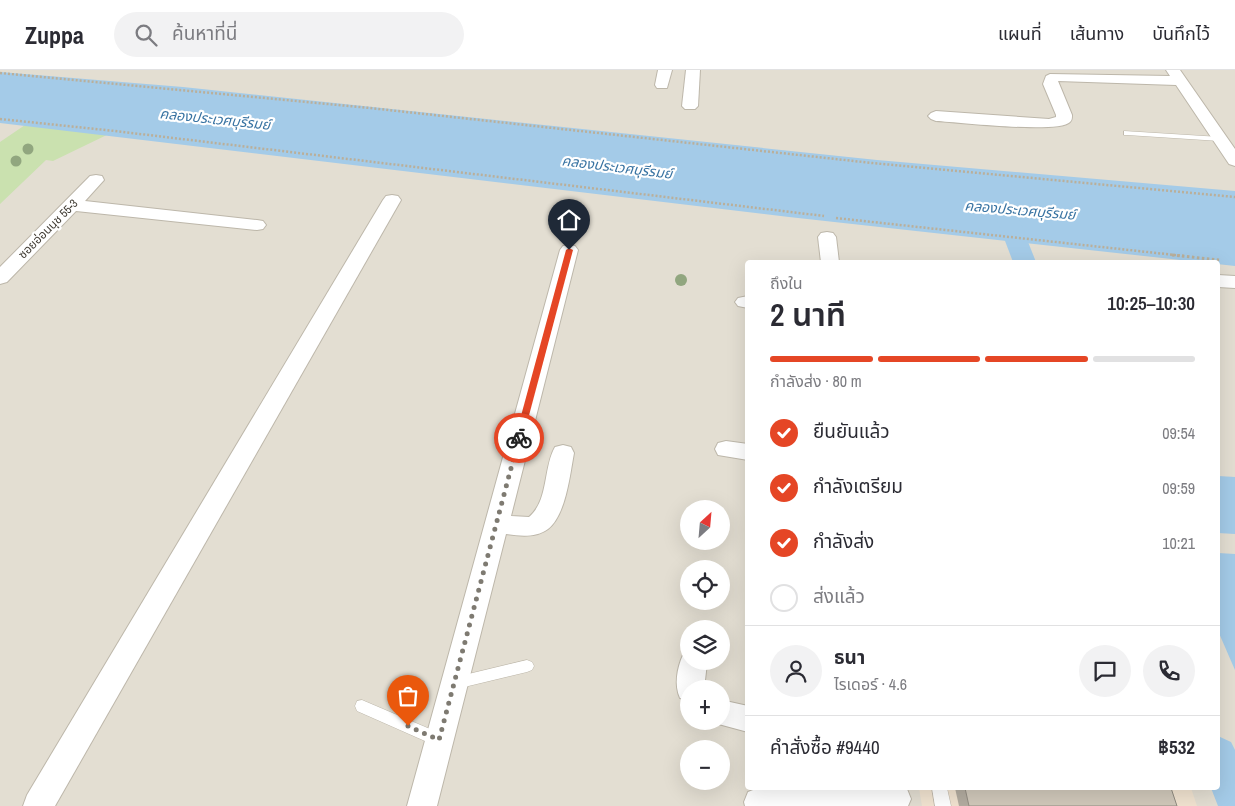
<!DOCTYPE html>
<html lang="th">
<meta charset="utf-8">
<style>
:root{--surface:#fff;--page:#f2f2f3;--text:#2b2b33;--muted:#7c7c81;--line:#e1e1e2;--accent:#e54625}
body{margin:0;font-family:"Archivo Narrow","Noto Sans Thai",sans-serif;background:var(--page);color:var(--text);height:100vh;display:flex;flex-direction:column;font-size:19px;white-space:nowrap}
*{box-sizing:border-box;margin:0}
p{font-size:16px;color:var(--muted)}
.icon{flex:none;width:28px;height:28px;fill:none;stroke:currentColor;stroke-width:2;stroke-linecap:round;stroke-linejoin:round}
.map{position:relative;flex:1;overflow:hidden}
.panel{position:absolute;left:745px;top:190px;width:475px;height:530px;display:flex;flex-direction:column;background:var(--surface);border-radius:5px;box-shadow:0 5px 20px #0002}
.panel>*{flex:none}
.needle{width:32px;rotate:26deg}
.controls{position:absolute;left:680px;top:430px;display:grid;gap:10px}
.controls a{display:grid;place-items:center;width:50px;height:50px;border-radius:50%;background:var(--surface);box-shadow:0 5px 20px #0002;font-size:25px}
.pin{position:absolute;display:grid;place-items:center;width:42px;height:42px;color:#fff;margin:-51px -21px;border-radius:50% 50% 50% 0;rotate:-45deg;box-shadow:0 0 5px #0007}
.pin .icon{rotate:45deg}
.courier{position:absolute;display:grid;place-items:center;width:50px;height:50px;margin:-25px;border:4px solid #e54625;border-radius:50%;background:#fff;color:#222;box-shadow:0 1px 6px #0007}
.summary em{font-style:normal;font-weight:600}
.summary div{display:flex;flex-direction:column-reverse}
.summary{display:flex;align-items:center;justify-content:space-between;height:85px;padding:0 25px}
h1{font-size:32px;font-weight:600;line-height:38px}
.bar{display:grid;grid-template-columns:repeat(4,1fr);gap:8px 5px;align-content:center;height:60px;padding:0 25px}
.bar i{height:6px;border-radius:4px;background:var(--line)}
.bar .current{background:var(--accent)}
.bar p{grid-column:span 4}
.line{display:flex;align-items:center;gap:12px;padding:0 25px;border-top:1px solid var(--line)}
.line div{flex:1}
.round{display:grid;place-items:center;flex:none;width:52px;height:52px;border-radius:26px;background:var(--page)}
ol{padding:0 25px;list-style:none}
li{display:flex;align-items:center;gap:15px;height:55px}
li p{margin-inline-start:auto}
li .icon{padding:5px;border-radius:50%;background:var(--accent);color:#fff;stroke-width:4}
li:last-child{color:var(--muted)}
li i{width:28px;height:28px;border:2px solid var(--line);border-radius:50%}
header{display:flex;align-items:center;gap:30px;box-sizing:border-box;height:70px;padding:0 25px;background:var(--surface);border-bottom:1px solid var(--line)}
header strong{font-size:24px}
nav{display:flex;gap:28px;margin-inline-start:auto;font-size:18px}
.search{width:350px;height:45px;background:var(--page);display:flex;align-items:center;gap:12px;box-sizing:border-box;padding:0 18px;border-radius:28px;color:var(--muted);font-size:19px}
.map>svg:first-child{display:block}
</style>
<header>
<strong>Zuppa</strong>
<div class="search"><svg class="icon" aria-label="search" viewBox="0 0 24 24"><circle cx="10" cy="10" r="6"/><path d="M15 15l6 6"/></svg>ค้นหาที่นี่</div>
<nav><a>แผนที่</a><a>เส้นทาง</a><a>บันทึกไว้</a></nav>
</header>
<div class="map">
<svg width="1235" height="736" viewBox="0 0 1235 736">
<rect width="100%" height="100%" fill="#f0ece3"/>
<path fill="#e3ded2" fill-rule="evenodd" d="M 0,0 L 1235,0 L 1235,736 L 0,736 ZM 748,192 L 1218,192 L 1218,718 L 748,718 ZM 689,439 L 721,439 L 721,471 L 689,471 ZM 689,499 L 721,499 L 721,531 L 689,531 ZM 689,559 L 721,559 L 721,591 L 689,591 ZM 689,619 L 721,619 L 721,651 L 689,651 ZM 689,679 L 721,679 L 721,711 L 689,711 Z"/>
<path fill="#f1e3d0" d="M 919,718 L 1191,718 L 1197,736 L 922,736 Z"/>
<path fill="#cae1af" d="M 28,53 L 115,61 L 53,91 L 46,90 L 0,134 L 0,72 Z"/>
<g fill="#a4cbe8">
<path d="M 0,2 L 183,17 L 877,90 L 1235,121 L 1235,196 L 789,147 L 0,53 Z"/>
<path d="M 1218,406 L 1235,407 L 1235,464 L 1218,463 Z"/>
<path d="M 1218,483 L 1235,484 L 1235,600 L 1218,561 Z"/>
</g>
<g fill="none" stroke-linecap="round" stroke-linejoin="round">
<g fill="#a4cbe8" fill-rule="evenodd">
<path d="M 1004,132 L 1012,134 L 1015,139 L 1036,192 L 1013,192 L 993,139 L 996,134 Z"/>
<path d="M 1218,666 L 1231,672 L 1235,680 L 1235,736 L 1218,736 L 1211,718 L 1218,718 Z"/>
</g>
<defs>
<g id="lane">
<path d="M 1124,61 L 1220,67 L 1224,69 L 1220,71 L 1127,65 L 1124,65 Z"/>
<path d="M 527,590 L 532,592 L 534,596 L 532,600 L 527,602 L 456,619 L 451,617 L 449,613 L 451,609 L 456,607 Z"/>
<path d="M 362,630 L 444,665 L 446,670 L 444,675 L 439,677 L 434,675 L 357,641 L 355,636 L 357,631 Z"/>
<path d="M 932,718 L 947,718 L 951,736 L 935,736 Z"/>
</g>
<g id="street">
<path d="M 658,0 L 672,0 L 667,18 L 657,18 L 655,15 Z"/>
<path d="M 686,0 L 700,0 L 698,36 L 695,39 L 685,39 L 682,36 Z"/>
<path d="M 1166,0 L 1180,0 L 1235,79 L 1235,96 L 1229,94 L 1176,15 L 1058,11 L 1072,45 C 1072,48 1072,50 1070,52 C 1059,64 957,52 936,51 L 931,49 L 928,46 L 931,43 L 936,41 L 1049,49 L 1056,47 L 1056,45 L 1043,14 L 1046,6 L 1050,4 L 1170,6 Z"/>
<path d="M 96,105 L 102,106 L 104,110 L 85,131 L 257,150 L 263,151 L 266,155 L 263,159 L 257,160 L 76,141 L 7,212 L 0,214 L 0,197 L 90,106 Z"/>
<path d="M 392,125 L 398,126 L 401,130 L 55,736 L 23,736 L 27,725 L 383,130 L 386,126 Z"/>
<path d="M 827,162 L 833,163 L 836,167 L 839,192 L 821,192 L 818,167 L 821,163 Z"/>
<path d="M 569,175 L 575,176 L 578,180 L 511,446 L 529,447 C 549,430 543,398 555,377 L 563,375 L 571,377 L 574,383 C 570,404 566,445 548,459 C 536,468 519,466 506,464 L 437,736 L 407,736 L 560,180 L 563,176 Z"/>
<path d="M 1218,205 L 1235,206 L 1235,218 L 1218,217 Z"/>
<path d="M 748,226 L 748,238 L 738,236 L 735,232 L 738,228 Z"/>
<path d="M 726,371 L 748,374 L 748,390 L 718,385 L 715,379 L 718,373 Z"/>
<path d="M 689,583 L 689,591 L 706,591 L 707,593 L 704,619 L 689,619 L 689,631 L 680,628 C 674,615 677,598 683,585 Z"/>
<path d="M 721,630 L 748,636 L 748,662 L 711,652 L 721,651 Z"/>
<path d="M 758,718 L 904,718 L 907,719 L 911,729 L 908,736 L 745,736 L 744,732 L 748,722 Z"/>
</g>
</defs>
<use href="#lane" stroke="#bdb7aa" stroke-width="1"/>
<use href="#street" stroke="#bdb7aa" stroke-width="2"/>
<g stroke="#baaf9a" stroke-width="2.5" stroke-dasharray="2 2" stroke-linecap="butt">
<path d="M 0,3 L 370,38 L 872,93 L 1235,127"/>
<path d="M 0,49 L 115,61 L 824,146"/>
<path d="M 836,148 L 1184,186"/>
</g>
<path stroke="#baaf9a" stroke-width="3" stroke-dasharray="2.5 2.5" stroke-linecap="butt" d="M 1172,185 L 1219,190"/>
<use href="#lane" fill="#fff" fill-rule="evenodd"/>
<use href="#street" fill="#fff" fill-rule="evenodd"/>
</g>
<g fill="#91a67f">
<circle cx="28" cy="79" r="5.5"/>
<circle cx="16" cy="91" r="5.5"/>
<circle cx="681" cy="210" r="6"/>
</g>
<path fill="#b3aca0" d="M 955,718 L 1171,718 L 1177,736 L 959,736 Z"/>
<path fill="#d0c8ba" stroke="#928c82" d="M 965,718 L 1171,718 L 1177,736 L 969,736 Z"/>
<path fill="#e54625" d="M 569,178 L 573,180 L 523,368 L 519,371 L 515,368 L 566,180 Z"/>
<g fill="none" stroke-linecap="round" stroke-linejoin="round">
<path stroke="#7e7a71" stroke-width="5" stroke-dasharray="0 9" d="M 408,656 L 439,670 L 519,368"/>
</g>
<g text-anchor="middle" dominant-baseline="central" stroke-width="4.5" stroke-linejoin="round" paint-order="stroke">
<g font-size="12" fill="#413c34" stroke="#fff">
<text transform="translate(48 159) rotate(-45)">ซอยอ่อนนุช 55-3</text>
</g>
<g font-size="14" font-style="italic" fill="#3873a2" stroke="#fff">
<text transform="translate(215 49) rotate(6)">คลองประเวศบุรีรมย์</text>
<text transform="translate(617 97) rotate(7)">คลองประเวศบุรีรมย์</text>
<text transform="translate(1020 140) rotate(5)">คลองประเวศบุรีรมย์</text>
</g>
</g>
</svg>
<div class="controls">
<a><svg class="needle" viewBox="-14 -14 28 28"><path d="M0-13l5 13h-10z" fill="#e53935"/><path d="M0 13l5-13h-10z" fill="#7c7c81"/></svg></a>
<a><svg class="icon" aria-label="locate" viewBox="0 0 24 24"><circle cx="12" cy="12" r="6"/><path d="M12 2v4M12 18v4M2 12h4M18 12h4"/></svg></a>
<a><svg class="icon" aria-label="layers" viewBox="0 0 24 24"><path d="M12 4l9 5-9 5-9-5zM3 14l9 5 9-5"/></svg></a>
<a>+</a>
<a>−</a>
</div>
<div class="pin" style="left:408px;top:656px;background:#ea580c"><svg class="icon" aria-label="bag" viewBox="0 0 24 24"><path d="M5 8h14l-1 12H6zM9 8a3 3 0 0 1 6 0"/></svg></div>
<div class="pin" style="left:569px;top:180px;background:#1f2937"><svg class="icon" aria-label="home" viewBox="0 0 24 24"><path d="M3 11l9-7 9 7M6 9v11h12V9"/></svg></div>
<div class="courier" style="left:519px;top:368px"><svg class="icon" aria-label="bike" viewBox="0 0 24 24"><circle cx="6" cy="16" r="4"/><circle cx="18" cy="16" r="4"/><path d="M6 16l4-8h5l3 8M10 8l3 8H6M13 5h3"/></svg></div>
<section class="panel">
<div class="summary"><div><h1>2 นาที</h1><p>ถึงใน</p></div><em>10:25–10:30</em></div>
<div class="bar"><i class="current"></i><i class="current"></i><i class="current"></i><i></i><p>กำลังส่ง · 80 m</p></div>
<ol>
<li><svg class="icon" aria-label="check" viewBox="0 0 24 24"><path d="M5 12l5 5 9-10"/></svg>ยืนยันแล้ว<p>09:54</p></li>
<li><svg class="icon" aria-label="check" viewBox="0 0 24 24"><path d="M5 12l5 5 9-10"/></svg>กำลังเตรียม<p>09:59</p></li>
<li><svg class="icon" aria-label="check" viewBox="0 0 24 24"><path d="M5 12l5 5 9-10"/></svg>กำลังส่ง<p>10:21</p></li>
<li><i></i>ส่งแล้ว</li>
</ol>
<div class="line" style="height:90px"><a class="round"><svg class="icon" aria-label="person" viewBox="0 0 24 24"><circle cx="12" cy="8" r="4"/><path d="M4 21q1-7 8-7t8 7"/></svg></a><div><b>ธนา</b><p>ไรเดอร์ · 4.6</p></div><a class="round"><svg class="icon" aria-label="chat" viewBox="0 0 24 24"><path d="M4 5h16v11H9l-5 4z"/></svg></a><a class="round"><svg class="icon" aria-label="phone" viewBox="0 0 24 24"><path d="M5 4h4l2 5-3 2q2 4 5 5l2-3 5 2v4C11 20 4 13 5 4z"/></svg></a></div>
<div class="line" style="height:65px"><div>คำสั่งซื้อ #9440</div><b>฿532</b></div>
</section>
</div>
